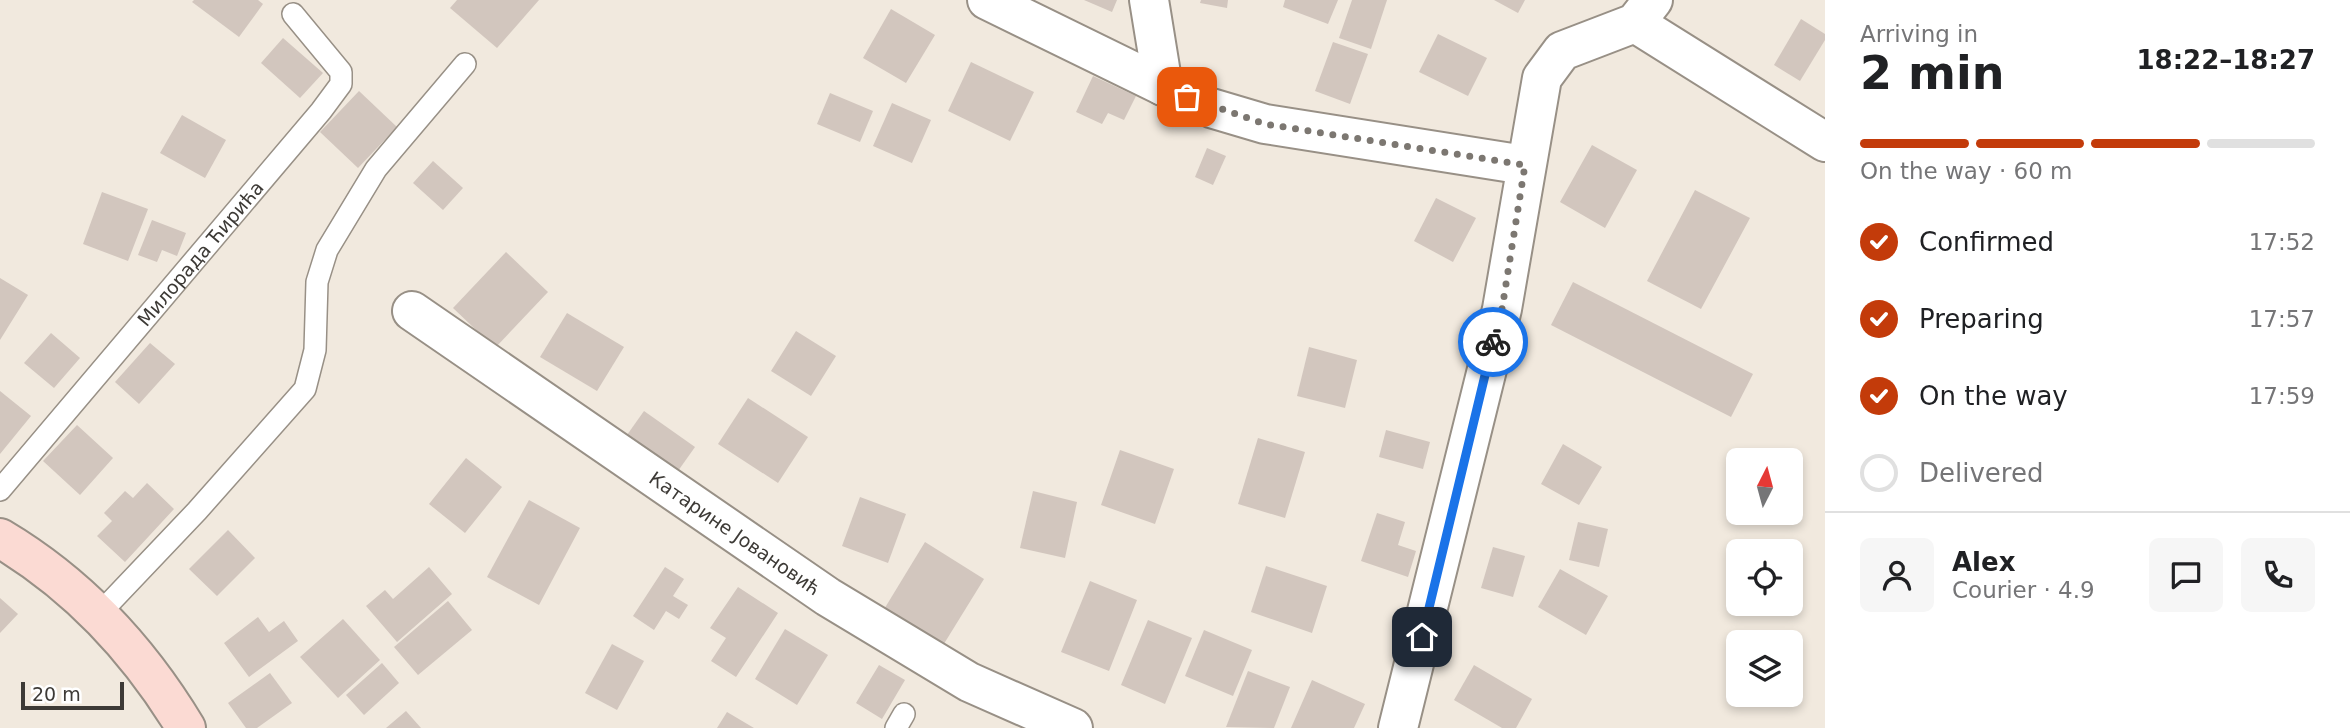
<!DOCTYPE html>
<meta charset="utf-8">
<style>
:root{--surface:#fff;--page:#f6f6f6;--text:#202124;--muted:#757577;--line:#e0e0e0;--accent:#c33b0a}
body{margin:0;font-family:"DejaVu Sans",sans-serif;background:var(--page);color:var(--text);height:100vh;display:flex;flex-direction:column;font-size:26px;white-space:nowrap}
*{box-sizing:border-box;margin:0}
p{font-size:23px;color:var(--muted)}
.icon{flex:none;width:38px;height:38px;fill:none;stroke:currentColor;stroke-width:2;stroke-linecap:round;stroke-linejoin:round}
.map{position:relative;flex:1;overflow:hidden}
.panel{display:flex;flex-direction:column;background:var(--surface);width:525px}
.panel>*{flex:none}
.needle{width:46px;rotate:6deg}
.buttons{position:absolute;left:1726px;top:448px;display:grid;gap:14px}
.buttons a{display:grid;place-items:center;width:77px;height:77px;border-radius:10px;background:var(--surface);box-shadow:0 4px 10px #0003;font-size:35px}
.scale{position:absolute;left:21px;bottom:18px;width:103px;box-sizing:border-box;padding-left:7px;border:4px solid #3d3a36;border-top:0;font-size:19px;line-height:24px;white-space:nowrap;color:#3d3a36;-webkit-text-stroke:5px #fff;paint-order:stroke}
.pin{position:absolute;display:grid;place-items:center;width:60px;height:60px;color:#fff;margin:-30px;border-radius:14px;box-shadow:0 4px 10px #0006}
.courier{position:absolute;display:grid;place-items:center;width:70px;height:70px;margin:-35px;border:5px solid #1a73e8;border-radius:50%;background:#fff;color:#222;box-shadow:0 2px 9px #0007}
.overview em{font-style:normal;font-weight:600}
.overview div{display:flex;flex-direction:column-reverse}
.overview{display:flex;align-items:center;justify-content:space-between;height:119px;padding:0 35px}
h1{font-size:46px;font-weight:600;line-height:52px}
.bar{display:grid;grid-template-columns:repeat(4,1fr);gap:10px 7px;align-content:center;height:84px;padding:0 35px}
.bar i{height:9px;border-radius:5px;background:var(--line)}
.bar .selected{background:var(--accent)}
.bar p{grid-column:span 4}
.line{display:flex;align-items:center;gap:18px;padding:0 35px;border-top:2px solid var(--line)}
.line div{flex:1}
.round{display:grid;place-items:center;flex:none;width:74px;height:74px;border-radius:10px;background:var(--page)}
ol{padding:0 35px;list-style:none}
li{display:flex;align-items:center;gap:21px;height:77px}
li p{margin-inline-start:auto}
li .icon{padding:7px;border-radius:50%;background:var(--accent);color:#fff;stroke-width:4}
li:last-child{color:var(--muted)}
li i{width:38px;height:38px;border:4px solid var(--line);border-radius:50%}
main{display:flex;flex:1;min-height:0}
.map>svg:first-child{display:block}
</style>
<main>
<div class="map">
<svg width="1825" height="728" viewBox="0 0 1825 728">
<rect width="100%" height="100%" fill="#f1e9de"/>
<g fill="#d2c6be">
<path d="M 194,0 L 258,0 L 263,4 L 239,37 L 192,2 Z"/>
<path d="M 457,0 L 539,0 L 497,48 L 450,8 Z"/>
<path d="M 1084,0 L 1117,0 L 1112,12 Z"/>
<path d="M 1201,0 L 1228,0 L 1227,8 L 1200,3 Z"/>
<path d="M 1285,0 L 1338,0 L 1328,24 L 1283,7 Z"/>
<path d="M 1352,0 L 1387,0 L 1371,49 L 1339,38 Z"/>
<path d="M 1494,0 L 1525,0 L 1518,13 Z"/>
<path d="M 891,9 L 935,35 L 906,83 L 863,58 Z"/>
<path d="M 1801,19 L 1825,34 L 1825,40 L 1800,81 L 1774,65 Z"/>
<path d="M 1438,34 L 1487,58 L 1468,96 L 1419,72 Z"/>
<path d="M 283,38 L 323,73 L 300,98 L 261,63 Z"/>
<path d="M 1333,42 L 1368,54 L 1350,104 L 1315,91 Z"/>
<path d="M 971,62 L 1034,92 L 1010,141 L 948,111 Z"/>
<path d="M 1093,76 L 1136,96 L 1124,120 L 1108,113 L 1102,124 L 1076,112 Z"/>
<path d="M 359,91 L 397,127 L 358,168 L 320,132 Z"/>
<path d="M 830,93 L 873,111 L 860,142 L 817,124 Z"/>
<path d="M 892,103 L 931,120 L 912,163 L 873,146 Z"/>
<path d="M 182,115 L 226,140 L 205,178 L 160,153 Z"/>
<path d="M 1592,145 L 1637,170 L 1605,228 L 1560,202 Z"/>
<path d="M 1207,148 L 1226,156 L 1213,185 L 1195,177 Z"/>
<path d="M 433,161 L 463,188 L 443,210 L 413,183 Z"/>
<path d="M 1695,190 L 1750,218 L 1701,309 L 1647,281 Z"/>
<path d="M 102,192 L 148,209 L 128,261 L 83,244 Z"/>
<path d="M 1436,198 L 1476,218 L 1453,262 L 1414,241 Z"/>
<path d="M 152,220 L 186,233 L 177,256 L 162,250 L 157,262 L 138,255 Z"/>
<path d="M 506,252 L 548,292 L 495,348 L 453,308 Z"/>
<path d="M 0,278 L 28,295 L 0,340 Z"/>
<path d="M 1573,282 L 1753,374 L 1731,417 L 1551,325 Z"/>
<path d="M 567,313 L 624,347 L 597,391 L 540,357 Z"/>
<path d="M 796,331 L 836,356 L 811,396 L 771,371 Z"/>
<path d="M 51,333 L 80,358 L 54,388 L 24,363 Z"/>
<path d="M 150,343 L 175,364 L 139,404 L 115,382 Z"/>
<path d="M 1309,347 L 1357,360 L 1345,408 L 1297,396 Z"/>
<path d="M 0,391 L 31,416 L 0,454 Z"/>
<path d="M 748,398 L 808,437 L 778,483 L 718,444 Z"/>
<path d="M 644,411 L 695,447 L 673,478 L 622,442 Z"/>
<path d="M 77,425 L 113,458 L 80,495 L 43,461 Z"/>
<path d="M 1386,430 L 1430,442 L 1423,469 L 1379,457 Z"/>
<path d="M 1258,438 L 1305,452 L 1285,518 L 1238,504 Z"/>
<path d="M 1563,444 L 1602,467 L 1579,505 L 1541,484 Z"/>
<path d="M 1120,450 L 1174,469 L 1155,524 L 1101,505 Z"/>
<path d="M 466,458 L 502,487 L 465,533 L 429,504 Z"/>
<path d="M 147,483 L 174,509 L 125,562 L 97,536 L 112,521 L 104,513 L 125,491 L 133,498 Z"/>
<path d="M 1033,491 L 1077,502 L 1065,558 L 1020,548 Z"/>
<path d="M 860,497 L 906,514 L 888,563 L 842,546 Z"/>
<path d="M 529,500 L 580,528 L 539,605 L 487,577 Z"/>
<path d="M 1377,513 L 1405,522 L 1398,545 L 1416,551 L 1408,577 L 1361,561 Z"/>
<path d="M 1578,522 L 1608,529 L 1599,567 L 1569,560 Z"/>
<path d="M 228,530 L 255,558 L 217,596 L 189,569 Z"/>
<path d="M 925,542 L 984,579 L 942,647 L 883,611 Z"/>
<path d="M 1493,547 L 1525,556 L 1513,597 L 1481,588 Z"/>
<path d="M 1266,566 L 1327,586 L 1312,633 L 1251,612 Z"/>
<path d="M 429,567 L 452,594 L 397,642 L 366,606 L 385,590 L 393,599 Z"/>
<path d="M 665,567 L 684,579 L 673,596 L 688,605 L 679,619 L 666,611 L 654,630 L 633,616 Z"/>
<path d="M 1560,569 L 1608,596 L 1586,635 L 1538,607 Z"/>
<path d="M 1090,581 L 1137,600 L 1109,671 L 1061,652 Z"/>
<path d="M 738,587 L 778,613 L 736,677 L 711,661 L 726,638 L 710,628 Z"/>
<path d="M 0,598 L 18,614 L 0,633 Z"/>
<path d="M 448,601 L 472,630 L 418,675 L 394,647 Z"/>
<path d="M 258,617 L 269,632 L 284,621 L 298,641 L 249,677 L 224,643 Z"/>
<path d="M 343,619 L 380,660 L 338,698 L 300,657 Z"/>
<path d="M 1148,620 L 1192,638 L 1165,704 L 1121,685 Z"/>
<path d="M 785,629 L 828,655 L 797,705 L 755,679 Z"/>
<path d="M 1204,630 L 1252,650 L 1233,696 L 1185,676 Z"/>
<path d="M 612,644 L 644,661 L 617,710 L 585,693 Z"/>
<path d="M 382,663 L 399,683 L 364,715 L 346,695 Z"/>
<path d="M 879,665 L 905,680 L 882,719 L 856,703 Z"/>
<path d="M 1474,665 L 1532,699 L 1516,728 L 1502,728 L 1454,700 Z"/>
<path d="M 1248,671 L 1290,687 L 1274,728 L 1226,727 Z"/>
<path d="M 270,673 L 292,703 L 257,728 L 246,728 L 228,703 Z"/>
<path d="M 1312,680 L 1365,704 L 1354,728 L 1291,728 Z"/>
<path d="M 406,711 L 421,728 L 386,728 Z"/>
<path d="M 727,712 L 754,728 L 717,728 Z"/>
</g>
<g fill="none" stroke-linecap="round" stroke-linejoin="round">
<defs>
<g id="lane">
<path id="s1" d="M 0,490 L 321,111 L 341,84 L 341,72 L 293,14"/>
<path d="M 100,613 L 197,511 L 305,389 L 315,350 L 317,282 L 327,250 L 376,169 L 465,64"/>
<path d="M 896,728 L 904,714"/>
</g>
<g id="street">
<path d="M 987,0 L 1163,86 L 1211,108 L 1265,124 L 1525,165"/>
<path d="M 1149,0 L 1163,86"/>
<path d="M 1635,23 L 1825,142"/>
<path id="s2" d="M 412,311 L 828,597 L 969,682 L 1073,728"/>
<path d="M 1398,728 L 1502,309 L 1542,78 L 1562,51 L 1635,23 L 1653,0"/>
</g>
<path id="secondary" d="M 0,538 C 79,585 139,650 186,728"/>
</defs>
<use href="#lane" stroke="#989086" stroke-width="24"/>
<use href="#street" stroke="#989086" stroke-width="42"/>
<use href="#secondary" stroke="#989086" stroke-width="42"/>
<use href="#lane" stroke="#fff" stroke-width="21"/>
<use href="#street" stroke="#fff" stroke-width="38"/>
<use href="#secondary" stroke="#fbdad3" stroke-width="38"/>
</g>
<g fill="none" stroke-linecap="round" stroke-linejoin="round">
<path stroke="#7c7771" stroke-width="7" stroke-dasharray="0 12.6" d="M 1187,97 L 1265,124 L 1525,165 L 1502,309 L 1493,342"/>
<path stroke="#1a73e8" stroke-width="9" d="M 1422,637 L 1493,342"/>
</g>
<g text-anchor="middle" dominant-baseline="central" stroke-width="5" stroke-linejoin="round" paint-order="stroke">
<g font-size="19" fill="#3d3a36" stroke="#fff">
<text stroke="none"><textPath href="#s1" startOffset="310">Милорада Ћирића</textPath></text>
<text stroke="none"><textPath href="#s2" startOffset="392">Катарине Јовановић</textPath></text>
</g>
</g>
</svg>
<div class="buttons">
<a><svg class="needle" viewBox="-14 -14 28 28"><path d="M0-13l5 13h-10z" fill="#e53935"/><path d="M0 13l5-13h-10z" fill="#757577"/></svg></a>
<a><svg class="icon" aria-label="locate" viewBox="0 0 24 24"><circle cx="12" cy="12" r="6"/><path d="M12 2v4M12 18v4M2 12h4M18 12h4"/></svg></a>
<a><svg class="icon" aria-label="layers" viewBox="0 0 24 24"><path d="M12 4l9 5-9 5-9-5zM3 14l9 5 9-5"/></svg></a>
</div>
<div class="scale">20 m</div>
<div class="pin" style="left:1187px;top:97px;background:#ea580c"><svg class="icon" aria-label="bag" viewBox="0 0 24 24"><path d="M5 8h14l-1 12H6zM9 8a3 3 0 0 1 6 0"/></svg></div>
<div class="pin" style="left:1422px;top:637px;background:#1f2937"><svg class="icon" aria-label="home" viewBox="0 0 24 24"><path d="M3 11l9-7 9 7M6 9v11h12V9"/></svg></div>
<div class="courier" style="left:1493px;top:342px"><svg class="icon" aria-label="bike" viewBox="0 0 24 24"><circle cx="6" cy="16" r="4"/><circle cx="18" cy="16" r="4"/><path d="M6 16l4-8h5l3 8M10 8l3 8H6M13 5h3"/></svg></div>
</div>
<section class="panel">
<div class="overview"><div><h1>2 min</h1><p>Arriving in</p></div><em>18:22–18:27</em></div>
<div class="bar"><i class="selected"></i><i class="selected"></i><i class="selected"></i><i></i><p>On the way · 60 m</p></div>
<ol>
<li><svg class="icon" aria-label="check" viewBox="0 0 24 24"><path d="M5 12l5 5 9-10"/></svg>Confirmed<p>17:52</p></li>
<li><svg class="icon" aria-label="check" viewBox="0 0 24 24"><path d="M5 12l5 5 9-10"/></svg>Preparing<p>17:57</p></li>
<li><svg class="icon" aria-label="check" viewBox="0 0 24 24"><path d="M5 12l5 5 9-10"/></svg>On the way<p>17:59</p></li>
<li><i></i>Delivered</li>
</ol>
<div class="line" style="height:126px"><a class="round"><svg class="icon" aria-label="person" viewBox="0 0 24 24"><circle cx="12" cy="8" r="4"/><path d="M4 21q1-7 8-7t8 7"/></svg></a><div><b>Alex</b><p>Courier · 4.9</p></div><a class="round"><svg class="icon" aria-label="chat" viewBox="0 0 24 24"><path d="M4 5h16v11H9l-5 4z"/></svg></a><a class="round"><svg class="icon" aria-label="phone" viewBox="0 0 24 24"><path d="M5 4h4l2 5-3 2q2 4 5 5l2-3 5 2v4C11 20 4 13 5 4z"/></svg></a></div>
</section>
</main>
